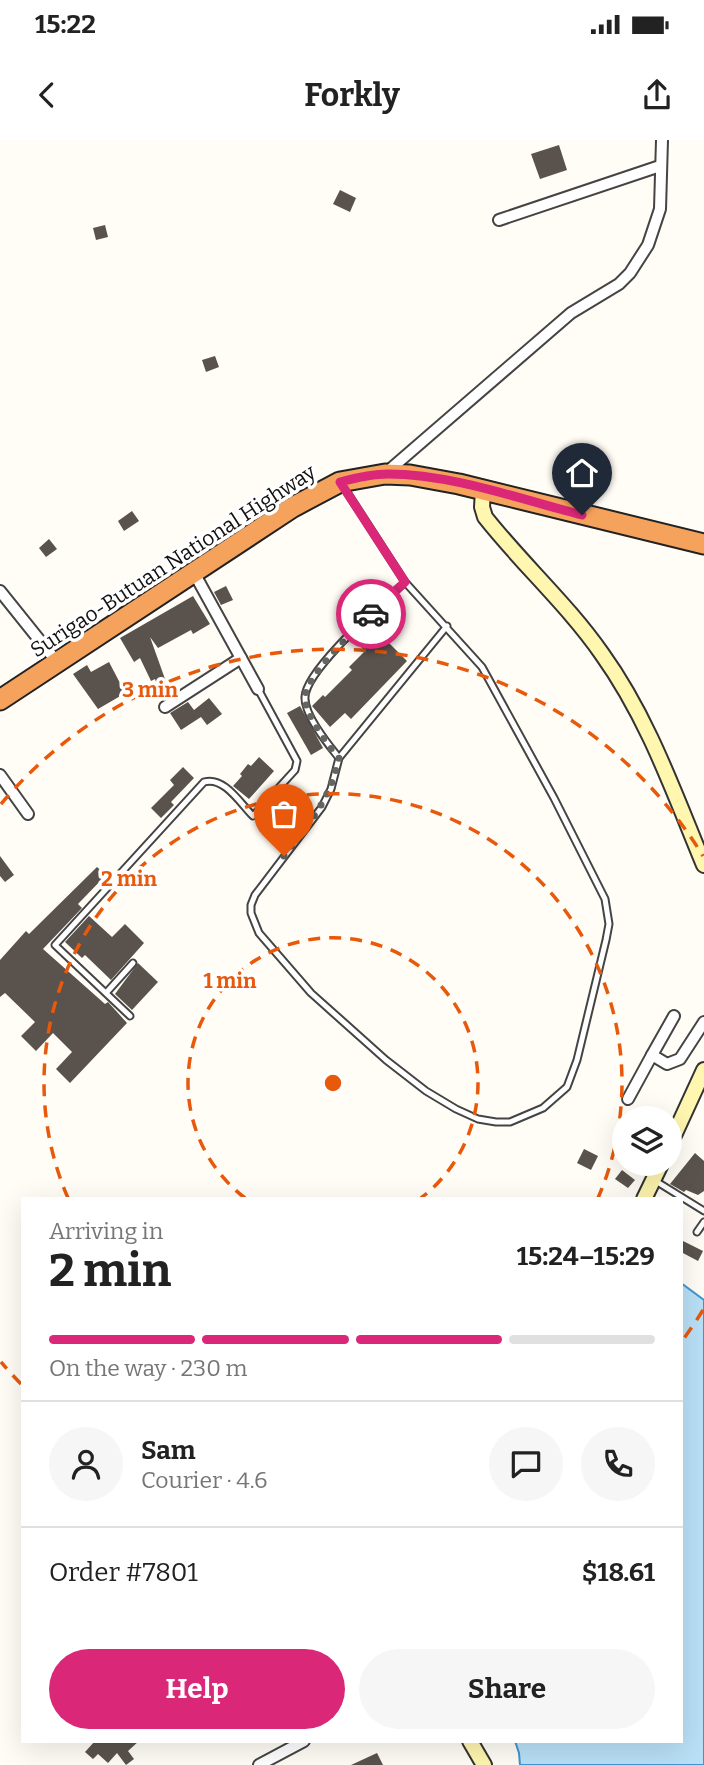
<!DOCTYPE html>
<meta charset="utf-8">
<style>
:root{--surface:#fff;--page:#f6f6f6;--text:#222;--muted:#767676;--line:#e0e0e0;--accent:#db2777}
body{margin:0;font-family:Bitter,serif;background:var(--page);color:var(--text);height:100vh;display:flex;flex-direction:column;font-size:26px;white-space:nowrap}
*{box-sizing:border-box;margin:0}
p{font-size:23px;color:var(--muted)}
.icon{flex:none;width:38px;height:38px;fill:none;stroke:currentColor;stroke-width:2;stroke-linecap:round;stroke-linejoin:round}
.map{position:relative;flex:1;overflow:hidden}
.side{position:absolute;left:21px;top:1057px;width:662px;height:546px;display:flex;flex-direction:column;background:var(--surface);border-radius:0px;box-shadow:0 7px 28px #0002}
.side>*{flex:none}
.controls{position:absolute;left:612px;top:966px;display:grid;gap:14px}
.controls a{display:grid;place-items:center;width:70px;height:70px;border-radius:50%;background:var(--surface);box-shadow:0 7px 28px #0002;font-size:35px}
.pin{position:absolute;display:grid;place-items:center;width:60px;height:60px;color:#fff;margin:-72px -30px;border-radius:50% 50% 50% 0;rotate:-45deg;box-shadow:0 0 7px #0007}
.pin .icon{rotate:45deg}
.courier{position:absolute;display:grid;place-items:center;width:70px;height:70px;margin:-35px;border:5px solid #db2777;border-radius:50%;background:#fff;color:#222;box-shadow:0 2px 9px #0007}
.overview em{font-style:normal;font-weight:700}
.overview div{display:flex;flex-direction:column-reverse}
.overview{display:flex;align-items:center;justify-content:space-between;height:119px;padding:0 28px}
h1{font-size:46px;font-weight:700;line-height:52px}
.bar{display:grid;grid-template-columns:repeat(4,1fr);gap:10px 7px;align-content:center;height:84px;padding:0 28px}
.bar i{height:9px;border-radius:5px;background:var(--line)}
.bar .on{background:var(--accent)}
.bar p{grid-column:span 4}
.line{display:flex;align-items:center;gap:18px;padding:0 28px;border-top:2px solid var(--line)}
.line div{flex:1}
.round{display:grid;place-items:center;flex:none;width:74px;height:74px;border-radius:37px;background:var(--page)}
.button{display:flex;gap:14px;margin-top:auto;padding:14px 28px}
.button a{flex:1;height:80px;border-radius:42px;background:var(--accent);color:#fff;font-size:28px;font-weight:700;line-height:80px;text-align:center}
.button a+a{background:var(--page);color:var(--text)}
.status{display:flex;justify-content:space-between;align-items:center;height:49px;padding:0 35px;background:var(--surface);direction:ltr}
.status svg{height:19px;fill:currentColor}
header{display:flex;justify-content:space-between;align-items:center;height:91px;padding:0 28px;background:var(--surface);font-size:32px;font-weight:700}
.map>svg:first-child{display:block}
</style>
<div class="status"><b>15:22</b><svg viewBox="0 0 49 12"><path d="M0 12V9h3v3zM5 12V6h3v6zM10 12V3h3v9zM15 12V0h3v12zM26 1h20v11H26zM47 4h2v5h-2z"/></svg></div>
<header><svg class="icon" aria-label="back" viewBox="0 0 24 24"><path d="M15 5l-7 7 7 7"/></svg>Forkly<svg class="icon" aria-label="share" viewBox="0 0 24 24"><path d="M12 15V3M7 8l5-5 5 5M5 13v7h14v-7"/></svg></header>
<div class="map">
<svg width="704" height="1625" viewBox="0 0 704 1625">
<rect width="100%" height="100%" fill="#fffdf5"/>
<path fill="#b9e0f7" stroke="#3f96cf" stroke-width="2" d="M 681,1143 L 704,1160 L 704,1625 L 520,1625 L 519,1613 L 515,1601 L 681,1601 Z"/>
<g fill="#5a524d">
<path d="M 559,5 L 567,30 L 540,39 L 531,14 Z"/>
<path d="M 340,50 L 356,58 L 350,72 L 333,64 Z"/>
<path d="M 105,85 L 108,97 L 96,100 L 93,88 Z"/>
<path d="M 215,216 L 219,227 L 206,232 L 202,220 Z"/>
<path d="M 132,371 L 139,381 L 124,391 L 118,381 Z"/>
<path d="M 49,399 L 57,409 L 46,417 L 39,408 Z"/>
<path d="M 226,446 L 233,460 L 221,465 L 214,452 Z"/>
<path d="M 193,456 L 210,484 L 193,494 L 191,490 L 158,508 L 150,497 L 170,553 L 161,556 L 155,539 L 151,541 L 140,518 L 134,522 L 120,498 Z"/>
<path d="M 371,497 L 378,504 L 384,498 L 407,521 L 351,579 L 345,573 L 330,587 L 312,566 L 323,555 L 325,557 L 352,530 L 349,527 L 365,511 L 361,507 Z"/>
<path d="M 109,522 L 120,543 L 123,542 L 129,551 L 98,569 L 73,534 L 87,525 L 91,532 Z"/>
<path d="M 209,558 L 222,574 L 207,585 L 201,577 L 181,590 L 170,573 L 188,562 L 194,570 Z"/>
<path d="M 300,566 L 323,608 L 311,615 L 287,573 Z"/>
<path d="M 259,617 L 274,631 L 249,659 L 233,646 L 242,636 L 240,634 L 248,624 L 251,626 Z"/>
<path d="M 183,627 L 194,638 L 171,662 L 174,665 L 161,678 L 151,668 L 174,645 L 170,640 Z"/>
<path d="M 0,716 L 14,735 L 5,742 L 0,736 Z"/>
<path d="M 97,727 L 106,735 L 78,764 L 82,768 L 43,809 L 105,864 L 108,862 L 127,883 L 70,943 L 56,929 L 72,912 L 53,893 L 36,911 L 21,896 L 35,882 L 5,853 L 0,857 L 0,820 L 26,791 L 29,794 Z"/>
<path d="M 89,776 L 112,797 L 125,784 L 144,803 L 111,840 L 85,815 L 82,818 L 65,802 Z"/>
<path d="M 138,823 L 158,842 L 132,870 L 115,854 Z"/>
<path d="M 584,1009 L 598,1016 L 591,1030 L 577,1023 Z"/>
<path d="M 695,1013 L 704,1021 L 704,1051 L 698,1055 L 686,1050 L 684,1052 L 670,1044 Z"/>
<path d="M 622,1030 L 635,1040 L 628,1048 L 615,1039 Z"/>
<path d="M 683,1101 L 703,1111 L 698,1121 L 681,1112 Z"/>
<path d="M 95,1601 L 139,1601 L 128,1611 L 134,1619 L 126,1625 L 117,1613 L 108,1623 L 98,1614 L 93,1619 L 85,1612 Z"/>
<path d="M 377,1613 L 383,1625 L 351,1625 Z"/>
</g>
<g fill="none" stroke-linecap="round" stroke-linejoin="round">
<defs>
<g id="lane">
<path d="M 343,346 L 405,442 L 482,527 L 554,658 L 605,759 L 609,784 L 606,800 L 577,920 L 567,947 L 543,968 L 510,982 L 496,982 L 478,979 L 456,969 L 426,951 L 386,920 L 311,853 L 259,793 L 251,773 L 251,765 L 255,755 L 322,667 L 331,649 L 339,618 L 447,486"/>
<path d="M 339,618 C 328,604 304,575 305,557 C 306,529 383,463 405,442"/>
<path d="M 106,853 L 133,823"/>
<path d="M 130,876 L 55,805 L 204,642 C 224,636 240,663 253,676 L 295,630 L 297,621 L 258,549"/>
<path d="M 654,1040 L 704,1071"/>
<path d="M 697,1092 L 704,1082"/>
</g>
<g id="street">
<path d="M 499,80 L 660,26"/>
<path d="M 387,332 L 571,173 L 619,144 L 630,133 L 648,105 L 660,69 L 662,0"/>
<path d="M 193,431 L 258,549"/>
<path d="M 0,451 L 57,522"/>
<path d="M 165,567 L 241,518"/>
<path d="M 0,635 L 28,674"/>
<path d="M 674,876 L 652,915 L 667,924 L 680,919 L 704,882"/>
<path d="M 628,959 L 652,915"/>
<path d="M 259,1625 L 304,1601"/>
</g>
<g id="secondary">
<path d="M 483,350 L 482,367 L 485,377 C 522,424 568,465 602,514 C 648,578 674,653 704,725"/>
<path d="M 670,1004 L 704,930"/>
<path d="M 644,1059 L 661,1024"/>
<path d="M 470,1601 L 484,1625"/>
</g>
<path id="highway" d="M 0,560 L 293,367 L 340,342 L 385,334 L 410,335 L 459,344 L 704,404"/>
</defs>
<use href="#lane" stroke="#444" stroke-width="9"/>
<use href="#street" stroke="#444" stroke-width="14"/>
<use href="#secondary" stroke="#333" stroke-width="18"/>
<use href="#highway" stroke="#222" stroke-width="23"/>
<use href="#lane" stroke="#fff" stroke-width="5"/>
<use href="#street" stroke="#fff" stroke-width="10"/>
<use href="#secondary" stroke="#fff6b0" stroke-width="14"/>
<use href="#highway" stroke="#f5a25d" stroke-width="19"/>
</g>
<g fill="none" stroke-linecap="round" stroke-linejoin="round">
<path stroke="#646461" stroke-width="7" stroke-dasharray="0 12.6" d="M 284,716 C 311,681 329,662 339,618 C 328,605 305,575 305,558 C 305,536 355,490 371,474"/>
<path stroke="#db2777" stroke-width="9" d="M 371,474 L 405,442 L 340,342 C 355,338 372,334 388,334 C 451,334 520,359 582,375"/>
</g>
<g fill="none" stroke="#e8590c" stroke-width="3.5" stroke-dasharray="12 9">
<path d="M245 1058A145 145 0 1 1 421 1058"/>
<path d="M68 1058A289 289 0 1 1 598 1058"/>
<path d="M703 1170A434 434 0 0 1 682 1201M21 1244A434 434 0 0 1 1 1222M1 664A434 434 0 0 1 703 716"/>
</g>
<g text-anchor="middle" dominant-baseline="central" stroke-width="7" stroke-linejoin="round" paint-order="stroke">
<g font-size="21" fill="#111" stroke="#fff">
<text transform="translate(173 421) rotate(-33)">Surigao-Butuan National Highway</text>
</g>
</g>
<circle cx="333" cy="943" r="10" fill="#e8590c" stroke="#fff" stroke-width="3.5"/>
<g font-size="21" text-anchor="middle" font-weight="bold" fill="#e8590c" stroke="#fff" stroke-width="7" stroke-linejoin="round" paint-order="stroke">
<text x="150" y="557">3 min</text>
<text x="129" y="746">2 min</text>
<text x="230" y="848">1 min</text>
</g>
</svg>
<div class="controls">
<a><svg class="icon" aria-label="layers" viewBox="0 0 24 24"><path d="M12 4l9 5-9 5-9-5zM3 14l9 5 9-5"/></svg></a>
</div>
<div class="pin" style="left:284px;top:716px;background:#ea580c"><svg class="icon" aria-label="bag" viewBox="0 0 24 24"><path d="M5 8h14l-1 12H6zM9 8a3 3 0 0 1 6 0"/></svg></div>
<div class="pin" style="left:582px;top:375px;background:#1f2937"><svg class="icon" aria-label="home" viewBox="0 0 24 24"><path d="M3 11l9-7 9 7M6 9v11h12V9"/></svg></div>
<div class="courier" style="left:371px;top:474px"><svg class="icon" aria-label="car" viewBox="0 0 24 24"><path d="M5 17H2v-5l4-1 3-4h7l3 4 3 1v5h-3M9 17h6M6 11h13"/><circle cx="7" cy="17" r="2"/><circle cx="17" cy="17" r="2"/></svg></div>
<section class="side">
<div class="overview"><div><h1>2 min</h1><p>Arriving in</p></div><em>15:24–15:29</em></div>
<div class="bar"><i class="on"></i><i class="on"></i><i class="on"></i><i></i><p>On the way · 230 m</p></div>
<div class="line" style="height:126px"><a class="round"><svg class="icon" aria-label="person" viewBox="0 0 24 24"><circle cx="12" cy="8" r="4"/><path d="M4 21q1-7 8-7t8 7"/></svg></a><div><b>Sam</b><p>Courier · 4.6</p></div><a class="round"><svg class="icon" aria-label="chat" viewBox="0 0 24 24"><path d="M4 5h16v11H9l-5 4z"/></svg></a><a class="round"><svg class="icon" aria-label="phone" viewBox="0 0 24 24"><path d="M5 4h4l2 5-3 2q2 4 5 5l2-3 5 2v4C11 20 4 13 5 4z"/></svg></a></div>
<div class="line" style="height:91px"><div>Order #7801</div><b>$18.61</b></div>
<div class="button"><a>Help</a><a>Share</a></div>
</section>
</div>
